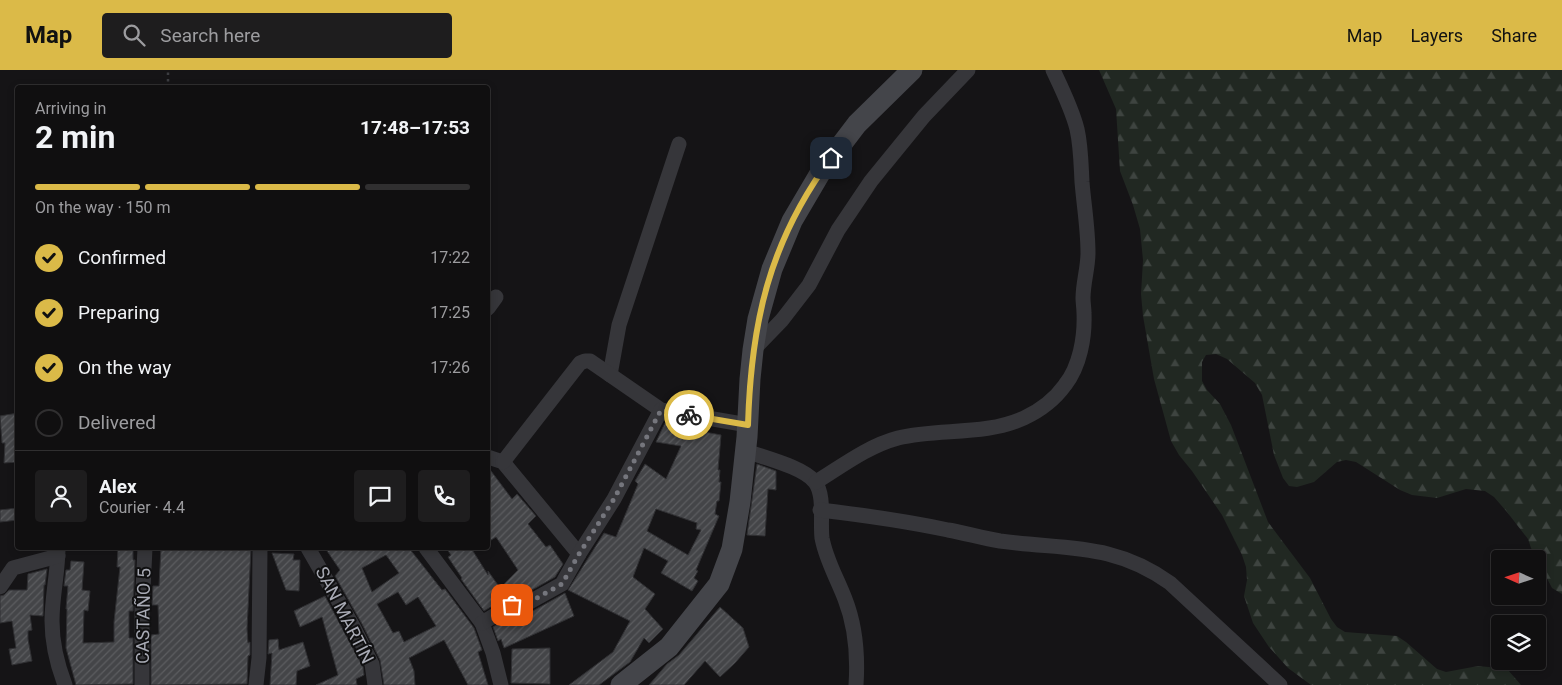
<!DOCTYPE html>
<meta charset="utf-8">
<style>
:root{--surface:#100f10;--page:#1e1d1e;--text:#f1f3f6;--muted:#9c9c9f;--line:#302f30;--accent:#dbba48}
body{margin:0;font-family:Roboto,sans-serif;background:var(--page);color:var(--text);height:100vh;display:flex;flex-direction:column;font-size:19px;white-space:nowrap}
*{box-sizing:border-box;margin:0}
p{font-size:16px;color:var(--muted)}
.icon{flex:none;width:28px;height:28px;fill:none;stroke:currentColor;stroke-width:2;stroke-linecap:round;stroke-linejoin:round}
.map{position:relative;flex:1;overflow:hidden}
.sheet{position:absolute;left:15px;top:15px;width:475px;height:465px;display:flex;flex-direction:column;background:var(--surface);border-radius:5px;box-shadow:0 2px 8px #0003,0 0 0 1px var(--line)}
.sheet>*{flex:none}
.needle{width:32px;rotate:273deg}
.fabs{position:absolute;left:1491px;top:480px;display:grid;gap:10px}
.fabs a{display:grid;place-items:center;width:55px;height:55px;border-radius:5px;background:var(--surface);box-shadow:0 2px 8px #0003,0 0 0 1px var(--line);font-size:25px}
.pin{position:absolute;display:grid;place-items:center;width:42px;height:42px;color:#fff;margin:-21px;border-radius:10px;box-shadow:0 2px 8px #0006}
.courier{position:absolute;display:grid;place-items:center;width:50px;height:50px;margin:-25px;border:4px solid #dbba48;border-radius:50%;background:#fff;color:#222;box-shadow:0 1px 6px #0007}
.head em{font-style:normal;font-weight:700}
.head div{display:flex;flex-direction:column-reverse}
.head{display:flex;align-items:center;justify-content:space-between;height:85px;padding:0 20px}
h1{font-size:32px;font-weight:700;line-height:38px}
.bar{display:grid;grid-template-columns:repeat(4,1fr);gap:8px 5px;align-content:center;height:60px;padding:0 20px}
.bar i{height:6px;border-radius:4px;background:var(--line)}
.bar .on{background:var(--accent)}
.bar p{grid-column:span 4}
.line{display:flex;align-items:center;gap:12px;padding:0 20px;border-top:1px solid var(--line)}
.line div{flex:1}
.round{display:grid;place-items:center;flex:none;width:52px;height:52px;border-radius:5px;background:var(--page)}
ol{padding:0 20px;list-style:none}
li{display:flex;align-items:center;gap:15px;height:55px}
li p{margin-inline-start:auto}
li .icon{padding:5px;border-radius:50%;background:var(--accent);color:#111;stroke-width:4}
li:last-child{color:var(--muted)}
li i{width:28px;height:28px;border:2px solid var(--line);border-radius:50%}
header{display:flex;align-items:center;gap:30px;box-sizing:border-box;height:70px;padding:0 25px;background:var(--accent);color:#111}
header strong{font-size:24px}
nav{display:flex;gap:28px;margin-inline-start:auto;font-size:18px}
.search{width:350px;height:45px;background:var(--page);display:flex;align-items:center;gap:12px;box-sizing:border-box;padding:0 18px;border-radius:5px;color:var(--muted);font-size:19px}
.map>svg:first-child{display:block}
</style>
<header>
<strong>Map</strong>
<div class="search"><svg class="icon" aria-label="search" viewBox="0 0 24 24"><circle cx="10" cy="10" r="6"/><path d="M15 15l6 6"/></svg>Search here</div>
<nav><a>Map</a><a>Layers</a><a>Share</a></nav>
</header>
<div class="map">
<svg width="1562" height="615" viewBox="0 0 1562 615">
<defs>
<pattern id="forest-firs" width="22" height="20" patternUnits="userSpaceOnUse" patternTransform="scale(1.25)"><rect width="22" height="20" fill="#212822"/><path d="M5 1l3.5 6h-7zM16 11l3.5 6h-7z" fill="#3e4440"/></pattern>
<pattern id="building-hatch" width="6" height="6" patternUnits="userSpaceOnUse" patternTransform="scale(1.25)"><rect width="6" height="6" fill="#444548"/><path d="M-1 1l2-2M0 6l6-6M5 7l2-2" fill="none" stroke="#5c5d60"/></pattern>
</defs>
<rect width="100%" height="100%" fill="#151416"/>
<path fill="url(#forest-firs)" d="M 1099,0 L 1562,0 L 1562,524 L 1552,518 L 1531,478 L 1528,469 L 1507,442 L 1494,427 L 1485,421 L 1466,419 L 1437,428 L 1412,425 L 1400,420 L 1356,392 L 1346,390 L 1337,392 L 1314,412 L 1297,417 L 1289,416 L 1283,408 L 1274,385 L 1262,325 L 1255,313 L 1227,289 L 1216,284 L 1206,285 L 1202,292 L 1202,311 L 1207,320 L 1220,334 L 1231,355 L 1268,452 L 1310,508 L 1331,549 L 1337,557 L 1345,562 L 1397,566 L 1406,572 L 1437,599 L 1446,602 L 1478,596 L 1499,598 L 1508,600 L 1521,615 L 1311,615 L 1288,598 L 1269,577 L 1253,553 L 1244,526 L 1247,510 L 1246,497 L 1242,485 L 1222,445 L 1192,401 L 1179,385 L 1171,371 L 1154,309 L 1143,246 L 1141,224 L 1143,190 L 1140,159 L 1133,135 L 1120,101 L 1116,39 Z"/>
<g fill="url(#building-hatch)" stroke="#2f2f32" fill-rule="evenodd">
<path d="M 18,343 L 18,392 L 4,393 L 5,373 L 2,373 L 0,346 Z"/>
<path d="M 665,353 L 683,356 L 683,358 L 721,365 L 718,400 L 720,400 L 719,412 L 721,412 L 719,431 L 717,431 L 715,444 L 719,446 L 696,500 L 698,501 L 694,508 L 698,511 L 692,521 L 661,503 L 668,491 L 644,478 L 633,507 L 655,524 L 645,539 L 663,559 L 649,573 L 644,568 L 630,592 L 599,615 L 569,615 L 613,582 L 630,551 L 568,520 L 604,463 L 616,467 L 638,414 L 635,411 L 645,394 L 666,409 L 681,376 L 656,372 ZM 656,439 L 697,453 L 696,459 L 701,460 L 688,485 L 647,461 Z"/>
<path d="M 757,394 L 776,401 L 776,420 L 768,419 L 765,466 L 747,465 Z"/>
<path d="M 488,397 L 512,429 L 517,424 L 536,446 L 528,454 L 546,477 L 550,475 L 563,494 L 555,507 L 523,525 L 507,527 L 484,541 L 461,509 L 462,508 L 448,487 L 451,485 L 446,478 L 471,478 L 488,505 L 488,501 L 500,518 L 518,500 L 496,467 L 488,472 Z"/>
<path d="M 18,438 L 18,450 L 0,452 L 0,440 Z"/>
<path d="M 118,478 L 133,478 L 133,490 L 135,490 L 133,541 L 129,541 L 129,568 L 133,568 L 133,614 L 76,615 L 66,578 L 67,539 L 66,539 L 68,516 L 64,516 L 66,500 L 70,500 L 71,491 L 84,492 L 82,520 L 90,521 L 88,541 L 84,540 L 83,573 L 114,572 L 114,552 L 120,497 L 117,497 Z"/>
<path d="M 161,478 L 251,478 L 247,559 L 248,573 L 250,572 L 250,585 L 248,586 L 247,614 L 151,615 L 151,565 L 159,564 L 158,535 L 152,535 L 153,516 L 159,516 Z"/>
<path d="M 325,478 L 409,478 L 442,520 L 445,519 L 474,558 L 482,580 L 478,582 L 488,615 L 468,615 L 444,570 L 409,588 L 414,601 L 415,615 L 384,615 L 380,590 L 362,554 L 335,506 L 340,500 ZM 386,485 L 399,503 L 372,522 L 362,498 ZM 398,522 L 406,535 L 418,527 L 436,556 L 404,572 L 399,561 L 393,563 L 377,534 Z"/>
<path d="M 272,483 L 294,484 L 293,490 L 300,490 L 299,521 L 286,520 Z"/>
<path d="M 47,499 L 45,515 L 44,515 L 43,546 L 30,545 L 32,560 L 28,561 L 28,569 L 32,591 L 12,595 L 9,579 L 16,578 L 12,551 L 0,553 L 0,526 L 4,525 L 9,520 L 27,520 L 28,504 Z"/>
<path d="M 565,523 L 574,546 L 504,578 L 501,569 L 498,571 L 493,557 L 515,544 L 531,542 Z"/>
<path d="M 325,526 L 363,597 L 364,605 L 356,609 L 357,615 L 316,615 L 338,605 L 322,547 L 300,557 L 294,541 Z"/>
<path d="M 720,537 L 743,558 L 749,577 L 735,593 L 720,607 L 705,591 L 684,615 L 649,615 L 667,594 L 679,585 Z"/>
<path d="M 278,569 L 279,580 L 303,572 L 310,596 L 297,601 L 296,615 L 270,615 L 272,583 L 268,584 L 269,570 Z"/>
<path d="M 550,578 L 550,614 L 511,613 L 512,579 Z"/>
</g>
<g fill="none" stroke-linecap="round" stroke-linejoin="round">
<path stroke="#3c3d41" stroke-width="2.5" stroke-dasharray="2.5 4" stroke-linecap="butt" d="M 168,18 L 168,0"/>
<g stroke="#36363a" stroke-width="15">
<path d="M 488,238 L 496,227"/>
<path d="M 753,280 L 782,250 L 809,215 L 838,160 L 871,111 L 924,46 L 968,0"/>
<path d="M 610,305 L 619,255 L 679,74"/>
<path d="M 746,381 C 765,388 803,397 815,412 C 825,425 820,452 822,468 C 826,490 837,508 845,529 C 856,557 858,585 856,615"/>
<path d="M 488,387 L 503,392 L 579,484"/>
<path d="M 503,392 L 580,293 L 585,291 L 590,291 L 661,340 L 748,355"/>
<path d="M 816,412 C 842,396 868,376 898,368 C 940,358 984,366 1024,348 C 1039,341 1055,329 1065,315 C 1080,296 1085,267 1084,243 C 1084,238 1083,233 1083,228 C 1083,213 1088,198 1088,183 C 1088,159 1084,136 1082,112 C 1081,94 1081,77 1077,59 C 1072,39 1062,19 1053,0"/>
<path d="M 820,440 C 863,445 906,451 948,460 C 965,463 982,468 1000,471 C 1065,480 1113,472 1170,513 L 1280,615"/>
<path d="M 58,478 C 58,502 52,526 52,551 C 52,573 57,594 65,615"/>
<path d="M 308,478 L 354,558 L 372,594 L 375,615"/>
<path d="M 426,478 L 482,553 L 493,583 L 501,615"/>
<path d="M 0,517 L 13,498 L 58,486"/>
<path d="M 482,553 L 512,535 L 526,534 L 562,514 L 579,484 L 614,429 L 661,340"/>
<path d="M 142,615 L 142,540 L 145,478"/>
<path d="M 256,615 L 259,588 L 260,478"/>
</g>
<path stroke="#44454a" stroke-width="21" d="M 621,615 L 669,577 L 719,514 L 732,479 L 740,432 L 747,367 L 750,309 L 753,280 L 758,249 L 772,199 L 792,151 L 822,100 L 857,54 L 912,0"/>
</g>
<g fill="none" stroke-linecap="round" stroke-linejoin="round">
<path stroke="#75767d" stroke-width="5" stroke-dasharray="0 9" d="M 512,535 L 526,534 L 562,514 L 579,484 L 614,429 L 661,340 L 689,345"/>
<path stroke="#dbba48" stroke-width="6" d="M 689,345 L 748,355 C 751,253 769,172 831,88"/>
</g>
<g text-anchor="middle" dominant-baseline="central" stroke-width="4" stroke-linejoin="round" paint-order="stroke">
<g font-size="18" fill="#a8aab4" stroke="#101011">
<text transform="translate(345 545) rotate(63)">SAN MARTÍN</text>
<text transform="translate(143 546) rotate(-89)">CASTAÑO 5</text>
</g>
</g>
</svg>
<div class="fabs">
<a><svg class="needle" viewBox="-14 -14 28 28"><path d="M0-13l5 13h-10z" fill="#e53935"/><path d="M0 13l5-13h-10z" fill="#9c9c9f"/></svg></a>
<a><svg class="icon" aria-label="layers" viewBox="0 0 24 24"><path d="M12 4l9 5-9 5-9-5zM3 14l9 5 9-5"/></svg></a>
</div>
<div class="pin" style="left:512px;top:535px;background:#ea580c"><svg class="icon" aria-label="bag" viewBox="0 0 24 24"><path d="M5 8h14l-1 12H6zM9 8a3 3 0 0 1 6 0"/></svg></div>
<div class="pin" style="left:831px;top:88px;background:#1f2937"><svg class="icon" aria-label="home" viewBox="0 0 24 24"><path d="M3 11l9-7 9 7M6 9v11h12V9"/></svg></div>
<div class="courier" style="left:689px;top:345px"><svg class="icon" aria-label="bike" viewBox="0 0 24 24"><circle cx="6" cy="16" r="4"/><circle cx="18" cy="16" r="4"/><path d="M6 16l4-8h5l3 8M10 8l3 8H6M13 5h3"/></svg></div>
<section class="sheet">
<div class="head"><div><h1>2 min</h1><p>Arriving in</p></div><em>17:48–17:53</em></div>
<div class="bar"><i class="on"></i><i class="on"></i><i class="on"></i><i></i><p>On the way · 150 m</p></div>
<ol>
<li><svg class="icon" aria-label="check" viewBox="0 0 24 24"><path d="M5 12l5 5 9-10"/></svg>Confirmed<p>17:22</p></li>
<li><svg class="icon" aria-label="check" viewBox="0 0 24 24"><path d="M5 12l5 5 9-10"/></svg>Preparing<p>17:25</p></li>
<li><svg class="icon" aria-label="check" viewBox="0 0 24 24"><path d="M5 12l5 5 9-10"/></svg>On the way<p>17:26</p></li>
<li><i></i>Delivered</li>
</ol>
<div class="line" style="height:90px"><a class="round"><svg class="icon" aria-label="person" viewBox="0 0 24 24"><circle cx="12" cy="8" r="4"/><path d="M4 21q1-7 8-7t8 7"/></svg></a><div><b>Alex</b><p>Courier · 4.4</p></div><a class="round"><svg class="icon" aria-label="chat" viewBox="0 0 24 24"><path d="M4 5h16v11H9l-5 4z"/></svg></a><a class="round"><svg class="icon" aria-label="phone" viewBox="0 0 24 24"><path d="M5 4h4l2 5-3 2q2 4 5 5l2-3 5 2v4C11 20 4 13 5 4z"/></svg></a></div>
</section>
</div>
